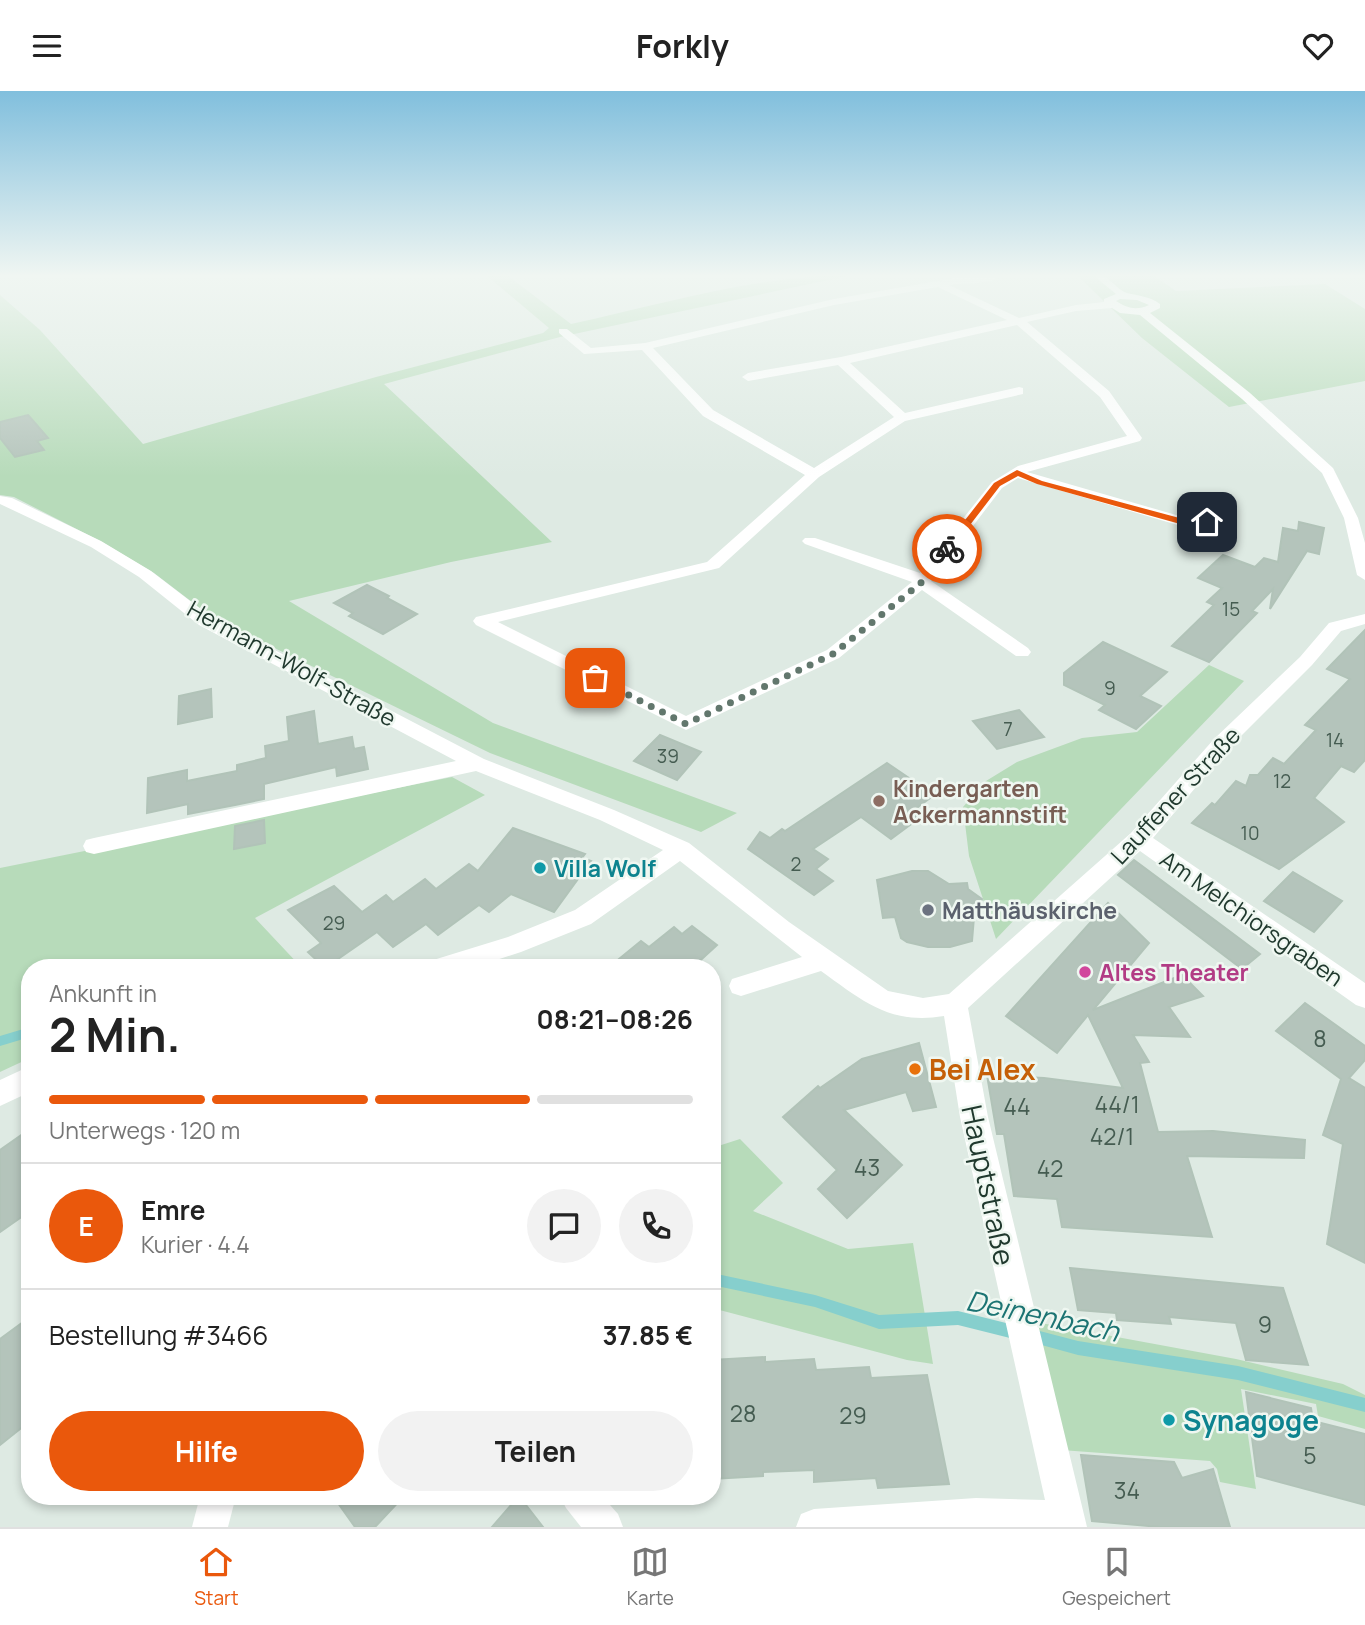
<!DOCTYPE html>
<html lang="de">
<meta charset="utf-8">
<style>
:root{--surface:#fff;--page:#f2f2f2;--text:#222;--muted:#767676;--line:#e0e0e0;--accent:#ea580c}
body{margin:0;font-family:Manrope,sans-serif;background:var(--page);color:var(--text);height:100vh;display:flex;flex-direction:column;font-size:26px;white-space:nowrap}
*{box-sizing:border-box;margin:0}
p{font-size:23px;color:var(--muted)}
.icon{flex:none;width:38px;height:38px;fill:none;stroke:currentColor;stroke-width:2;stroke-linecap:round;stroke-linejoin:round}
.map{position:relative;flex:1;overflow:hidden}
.details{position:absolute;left:21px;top:868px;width:700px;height:546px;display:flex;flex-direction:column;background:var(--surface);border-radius:28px;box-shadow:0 4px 10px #0003}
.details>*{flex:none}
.pin{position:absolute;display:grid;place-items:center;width:60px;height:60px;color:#fff;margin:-30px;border-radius:14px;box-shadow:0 4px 10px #0006}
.courier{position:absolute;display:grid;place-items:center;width:70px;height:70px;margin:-35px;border:5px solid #ea580c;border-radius:50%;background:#fff;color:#222;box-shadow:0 2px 9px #0007}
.summary em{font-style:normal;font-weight:700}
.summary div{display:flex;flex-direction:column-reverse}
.summary{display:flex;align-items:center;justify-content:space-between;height:119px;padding:0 28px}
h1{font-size:46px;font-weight:700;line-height:52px}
.bar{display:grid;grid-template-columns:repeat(4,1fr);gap:10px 7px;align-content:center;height:84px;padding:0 28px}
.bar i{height:9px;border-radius:5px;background:var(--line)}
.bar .active{background:var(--accent)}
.bar p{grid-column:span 4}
.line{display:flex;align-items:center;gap:18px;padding:0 28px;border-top:2px solid var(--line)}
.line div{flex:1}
.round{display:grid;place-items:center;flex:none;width:74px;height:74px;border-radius:37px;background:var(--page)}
.button{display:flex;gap:14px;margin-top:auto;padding:14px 28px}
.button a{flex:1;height:80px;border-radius:42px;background:var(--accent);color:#fff;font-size:28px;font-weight:700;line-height:80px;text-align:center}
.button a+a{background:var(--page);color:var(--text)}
header{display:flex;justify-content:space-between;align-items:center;height:91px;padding:0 28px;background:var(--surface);font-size:32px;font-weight:700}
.dock{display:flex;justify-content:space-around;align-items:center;height:98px;border-top:2px solid var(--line);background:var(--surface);font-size:19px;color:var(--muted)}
.dock a{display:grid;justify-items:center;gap:4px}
.dock .active{color:var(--accent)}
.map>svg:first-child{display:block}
</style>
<header><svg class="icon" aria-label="menu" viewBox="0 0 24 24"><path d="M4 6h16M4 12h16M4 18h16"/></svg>Forkly<svg class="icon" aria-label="heart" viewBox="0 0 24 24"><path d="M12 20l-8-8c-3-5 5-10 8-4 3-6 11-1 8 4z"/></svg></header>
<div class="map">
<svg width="1365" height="1436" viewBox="0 0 1365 1436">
<rect width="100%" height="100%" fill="#deeae3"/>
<g fill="#b7dbba">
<path d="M 486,184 L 507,184 L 571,233 C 663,213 757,184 852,184 L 560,246 L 384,293 L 552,451 L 451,471 L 289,510 L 493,632 L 737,722 L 701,741 L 490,662 L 213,527 L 154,482 L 102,451 L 14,406 L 0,404 L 0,204 L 40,239 L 143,353 L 376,286 L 543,242 L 549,237 Z"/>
<path d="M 1077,184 L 1153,184 L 1176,200 L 1325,193 L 1365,218 L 1365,290 L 1229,316 L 1142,247 Z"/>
<path d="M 1209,574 L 1244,590 L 996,848 L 969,765 L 963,716 L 986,690 L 1017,671 L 1082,647 L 1137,641 Z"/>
<path d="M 452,686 L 485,704 L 255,827 L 302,877 L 30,877 L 30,967 L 0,981 L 0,777 Z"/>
<path d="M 740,1048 L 783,1092 L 753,1120 L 848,1158 L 913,1152 L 933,1273 L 907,1269 L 712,1217 L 712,1057 Z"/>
<path d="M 1030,1230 L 1236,1268 L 1343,1293 L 1365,1304 L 1365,1338 L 1318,1325 L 1316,1313 L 1241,1298 L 1256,1398 L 1220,1391 L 1217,1378 L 1210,1370 L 1061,1359 Z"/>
</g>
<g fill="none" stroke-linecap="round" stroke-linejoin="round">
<g fill="#86cfcd" fill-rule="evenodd">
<path d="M 30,936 L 30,946 L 0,955 L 0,945 Z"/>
<path d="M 712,1182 L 815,1204 L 879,1224 L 958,1220 L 1018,1235 L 1023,1237 L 1025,1242 L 1023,1247 L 1018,1249 L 958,1234 L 879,1238 L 815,1216 L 712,1194 Z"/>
<path d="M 1032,1238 L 1078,1250 L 1238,1275 L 1365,1307 L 1365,1321 L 1238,1289 L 1078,1264 L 1027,1250 L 1025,1245 L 1027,1240 Z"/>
</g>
</g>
<g fill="#b4c4bb" stroke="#b1c3b8" stroke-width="2">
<path d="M 28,324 L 48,347 L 37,350 L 44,359 L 15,366 L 0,347 L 0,331 Z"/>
<path d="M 1299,431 L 1324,437 L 1319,463 L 1307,460 L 1270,518 L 1273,498 L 1252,520 L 1257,522 L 1209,571 L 1172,555 L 1214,514 L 1207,511 L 1222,497 L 1198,487 L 1223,464 L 1255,476 L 1264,467 L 1278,471 L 1283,437 L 1298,440 Z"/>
<path d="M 367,494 L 389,505 L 387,507 L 417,523 L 383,543 L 349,525 L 353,522 L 334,512 Z"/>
<path d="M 1365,539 L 1365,669 L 1354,681 L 1341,675 L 1314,707 L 1344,731 L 1279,778 L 1192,732 L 1212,712 L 1215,714 L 1236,690 L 1246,695 L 1250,684 L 1258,684 L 1273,667 L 1284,673 L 1316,639 L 1305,634 L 1350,588 L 1327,578 Z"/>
<path d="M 1103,551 L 1167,581 L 1140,605 L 1161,615 L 1136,638 L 1099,619 L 1105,614 L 1064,594 L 1064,582 Z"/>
<path d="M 211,598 L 212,626 L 178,633 L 179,605 Z"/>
<path d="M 1019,619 L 1044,646 L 997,658 L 973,630 Z"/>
<path d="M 314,620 L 318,653 L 352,646 L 354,658 L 364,656 L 368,678 L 337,685 L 336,676 L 264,693 L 264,708 L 235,714 L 188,723 L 188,713 L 147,722 L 148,687 L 187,679 L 187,690 L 237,680 L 237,674 L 266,667 L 265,655 L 289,650 L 287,626 Z"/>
<path d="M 660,644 L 701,661 L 677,689 L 634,670 Z"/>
<path d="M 887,672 L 934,704 L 914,719 L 922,725 L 891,748 L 861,726 L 813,758 L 828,768 L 816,778 L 833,790 L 814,804 L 748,758 L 760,741 L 770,747 L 782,738 L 785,740 Z"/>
<path d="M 264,729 L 265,752 L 234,758 L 235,735 Z"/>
<path d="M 513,737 L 585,763 L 582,767 L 591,770 L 554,821 L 511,803 L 489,821 L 479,814 L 438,844 L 426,833 L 393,856 L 377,841 L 325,877 L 308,861 L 321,852 L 288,819 L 334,795 L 362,821 L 386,804 L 393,811 L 425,788 L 436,798 L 469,773 L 478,780 Z"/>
<path d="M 1134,769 L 1220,833 L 1260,863 L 1242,878 L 1118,784 Z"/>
<path d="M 912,780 L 928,780 L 949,793 L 967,792 L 968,798 L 982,808 L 974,826 L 972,850 L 950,856 L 928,856 L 907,851 L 901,847 L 895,826 L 883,827 L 877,789 Z"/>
<path d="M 1293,781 L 1342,810 L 1314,841 L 1264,810 Z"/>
<path d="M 1108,812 L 1149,852 L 1093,919 L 1182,884 L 1203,905 L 1169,916 L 1190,946 L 1133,944 L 1149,971 L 1140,972 L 1158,1041 L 1213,1040 L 1305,1049 L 1304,1067 L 1187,1065 L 1212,1146 L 1062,1136 L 1057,1108 L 1014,1105 L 1004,1043 L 997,1043 L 987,984 L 1044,987 L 1123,997 L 1088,924 L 1057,962 L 1006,925 Z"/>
<path d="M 692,835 L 717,854 L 692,877 L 608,877 L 641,850 L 649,856 L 674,836 L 682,843 Z"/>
<path d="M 1305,912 L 1365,955 L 1365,969 L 1349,987 L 1365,997 L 1365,1172 L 1327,1153 L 1343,1053 L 1323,1044 L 1341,988 L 1276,940 Z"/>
<path d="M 919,952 L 936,1016 L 913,1020 L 906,1001 L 844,1019 L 902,1074 L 847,1127 L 818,1098 L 837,1079 L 783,1026 L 818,995 L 820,997 L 862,968 Z"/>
<path d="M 30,1038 L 30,1120 L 0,1141 L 0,1059 Z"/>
<path d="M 1070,1177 L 1283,1197 L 1308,1274 L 1246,1269 L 1236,1232 L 1169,1226 L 1171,1233 L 1117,1229 L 1116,1222 L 1078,1219 Z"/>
<path d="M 30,1226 L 30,1330 L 0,1354 L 0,1248 Z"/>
<path d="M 765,1266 L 765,1271 L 814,1268 L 816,1279 L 869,1276 L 871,1287 L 927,1284 L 949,1393 L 878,1397 L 876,1387 L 814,1391 L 814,1379 L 763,1381 L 763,1385 L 712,1388 L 712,1269 Z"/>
<path d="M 1246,1301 L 1311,1317 L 1313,1330 L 1365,1343 L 1365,1414 L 1257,1385 Z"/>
<path d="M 1081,1364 L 1174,1371 L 1182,1387 L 1213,1378 L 1230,1436 L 1160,1436 L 1092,1430 Z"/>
<path d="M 333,1405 L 404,1405 L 375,1436 L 355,1436 Z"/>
<path d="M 519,1405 L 543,1436 L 492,1436 Z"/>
</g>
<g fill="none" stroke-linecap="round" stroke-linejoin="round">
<g fill="#fff" fill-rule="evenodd">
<path d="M 972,184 L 991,185 L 996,188 C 988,193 961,192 949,194 L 1019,227 L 1076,214 L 1104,211 L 1104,208 L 1116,203 L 1093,184 C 1112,184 1113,197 1127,202 C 1139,205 1149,205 1160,213 L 1160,217 L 1150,222 L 1250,302 L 1333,377 L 1358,427 L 1365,452 L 1365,489 L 1357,484 L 1344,427 L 1322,382 L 1242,308 L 1140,224 L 1120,222 L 1112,217 L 1076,220 L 1027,231 L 1109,300 L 1142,347 L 1140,350 L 1027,381 L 1197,430 L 1207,426 L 1215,431 L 1198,440 L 1018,387 L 1002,397 L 931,490 L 1028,557 L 1031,561 L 1028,565 L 1016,565 L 922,499 L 839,567 L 686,639 L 476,534 L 473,530 L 476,526 L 707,471 L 805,384 L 703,325 L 642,259 L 584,263 L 559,242 L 559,238 L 567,238 L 591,257 L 645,252 L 834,208 ZM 938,196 L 1007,229 L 841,266 L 748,282 L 742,286 L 748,290 L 838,274 L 894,326 L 814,377 L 713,319 L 653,257 L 834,214 ZM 1120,208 L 1137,209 L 1149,214 C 1136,220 1127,217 1116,210 ZM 1017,234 L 1100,306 L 1127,345 L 1018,375 L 992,391 L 920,482 L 815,447 L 805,447 L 802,450 L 805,453 L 912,491 L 827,559 L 686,625 L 498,531 L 719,477 L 819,386 L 905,330 L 1023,303 L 1023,297 L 1019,296 L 905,322 L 850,272 Z"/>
<path d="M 0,405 L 12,407 L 101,450 L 151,480 L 211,526 L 484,668 L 614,719 L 689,752 L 789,831 L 888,900 L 923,907 L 949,903 L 1131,742 L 1214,648 L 1300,566 L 1329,532 L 1365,523 L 1365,533 L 1341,540 L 1312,574 L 1228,658 L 1153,747 L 1365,892 L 1365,917 L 1356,914 L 1140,760 L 968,917 L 988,1026 L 1087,1436 L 796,1436 L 801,1423 L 814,1418 L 976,1407 L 1045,1409 L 960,1026 L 944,925 C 889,934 863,910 821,880 L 741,905 L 732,902 L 729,895 L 732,888 L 802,866 L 680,770 L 591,833 L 521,861 L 472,877 L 427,877 L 430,870 L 508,846 L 575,819 L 663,759 L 600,729 L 476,680 L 94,763 L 86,761 L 83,755 L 86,749 L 94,747 L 456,670 L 199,534 L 139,486 L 91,456 L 0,413 Z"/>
<path d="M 30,975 L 30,1001 L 0,1015 L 0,989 Z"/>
<path d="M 200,1405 L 236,1405 L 228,1436 L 192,1436 Z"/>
<path d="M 560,1405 L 602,1405 L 618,1423 L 623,1436 L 581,1436 L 566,1417 Z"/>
</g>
</g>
<linearGradient id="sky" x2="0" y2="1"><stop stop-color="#81bfdd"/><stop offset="0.48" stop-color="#f0f6f2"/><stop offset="1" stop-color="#f0f6f2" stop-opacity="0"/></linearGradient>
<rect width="1365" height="385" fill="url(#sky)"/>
<path fill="#ea580c" d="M 1017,379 L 1042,390 L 1198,432 L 1207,429 L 1211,431 L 1198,438 L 1037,393 L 1018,385 L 1000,395 L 950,460 L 944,460 L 944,456 L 994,392 Z"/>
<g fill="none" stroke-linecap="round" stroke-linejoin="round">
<path stroke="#62776d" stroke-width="7" stroke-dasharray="0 12.6" d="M 595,587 L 686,633 L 833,563 L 922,491 L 947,458"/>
</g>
<circle fill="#8d6e63" stroke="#eff7f1" stroke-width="2.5" cx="879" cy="710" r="7"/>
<g fill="#0f9aa8" stroke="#eff7f1" stroke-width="2.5">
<circle cx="540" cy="777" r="7"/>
<circle cx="1169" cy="1329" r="7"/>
</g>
<circle fill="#6b7280" stroke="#eff7f1" stroke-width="2.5" cx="928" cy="819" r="7"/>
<circle fill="#d1479c" stroke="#eff7f1" stroke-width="2.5" cx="1085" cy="881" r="7"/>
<circle fill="#e8710a" stroke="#eff7f1" stroke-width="2.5" cx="915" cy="978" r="7"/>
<g text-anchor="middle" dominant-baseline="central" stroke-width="5" stroke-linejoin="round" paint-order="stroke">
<g font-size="19" fill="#455c51">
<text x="1231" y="518">15</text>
<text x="1110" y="597">9</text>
<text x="1008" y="638">7</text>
<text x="1335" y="649">14</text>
<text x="668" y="665">39</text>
<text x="1282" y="690">12</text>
<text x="1250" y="742">10</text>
<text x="796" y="773">2</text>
<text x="334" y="832">29</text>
</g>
<g font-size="23" fill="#20392e" stroke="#eff7f1">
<text transform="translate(292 572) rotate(29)">Hermann-Wolf-Straße</text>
<text transform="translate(1175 704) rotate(-47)">Lauffener Straße</text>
<text transform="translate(1252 827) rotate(35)">Am Melchiorsgraben</text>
</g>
<g font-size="23" font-weight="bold" fill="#785e54" stroke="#eff7f1" text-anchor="start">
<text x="893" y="697">Kindergarten<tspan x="893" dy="26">Ackermannstift</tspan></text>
</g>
<g font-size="23" font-weight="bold" fill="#0d838f" stroke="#eff7f1" text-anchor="start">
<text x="554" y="777">Villa Wolf</text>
</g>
<g font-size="23" font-weight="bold" fill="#5b616d" stroke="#eff7f1" text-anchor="start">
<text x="942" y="819">Matthäuskirche</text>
</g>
<g font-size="23" font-weight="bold" fill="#b23c85" stroke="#eff7f1" text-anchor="start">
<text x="1099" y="881">Altes Theater</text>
</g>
<g font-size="23" fill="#455c51">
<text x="1320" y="947">8</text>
<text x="1117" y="1013">44/1</text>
<text x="1017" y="1015">44</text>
<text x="1112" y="1045">42/1</text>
<text x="867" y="1076">43</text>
<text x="1050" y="1077">42</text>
<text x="1265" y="1233">9</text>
<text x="743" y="1322">28</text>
<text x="853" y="1324">29</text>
<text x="1310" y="1364">5</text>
<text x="1127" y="1399">34</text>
</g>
<g font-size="28" font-weight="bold" fill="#c56008" stroke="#eff7f1" text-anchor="start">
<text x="929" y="978">Bei Alex</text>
</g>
<g font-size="28" fill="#20392e" stroke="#eff7f1">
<text transform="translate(989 1094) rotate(78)">Hauptstraße</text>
</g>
<g font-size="28" font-style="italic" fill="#1c7473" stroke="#eff7f1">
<text transform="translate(1043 1224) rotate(12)">Deinenbach</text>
</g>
<g font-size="28" font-weight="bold" fill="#0d838f" stroke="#eff7f1" text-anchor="start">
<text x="1183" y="1329">Synagoge</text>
</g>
</g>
</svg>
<div class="pin" style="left:595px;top:587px;background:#ea580c"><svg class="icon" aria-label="bag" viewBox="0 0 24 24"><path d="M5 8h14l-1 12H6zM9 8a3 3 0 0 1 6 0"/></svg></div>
<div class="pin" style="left:1207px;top:431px;background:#1f2937"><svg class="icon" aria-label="home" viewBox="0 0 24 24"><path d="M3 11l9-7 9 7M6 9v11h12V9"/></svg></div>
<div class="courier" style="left:947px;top:458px"><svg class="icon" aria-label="bike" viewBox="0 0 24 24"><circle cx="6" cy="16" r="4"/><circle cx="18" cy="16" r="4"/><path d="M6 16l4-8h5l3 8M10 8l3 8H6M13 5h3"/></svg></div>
<section class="details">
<div class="summary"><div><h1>2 Min.</h1><p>Ankunft in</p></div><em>08:21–08:26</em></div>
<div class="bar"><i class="active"></i><i class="active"></i><i class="active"></i><i></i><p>Unterwegs · 120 m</p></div>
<div class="line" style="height:126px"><b class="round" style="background:var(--accent);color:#fff">E</b><div><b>Emre</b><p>Kurier · 4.4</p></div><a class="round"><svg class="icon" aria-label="chat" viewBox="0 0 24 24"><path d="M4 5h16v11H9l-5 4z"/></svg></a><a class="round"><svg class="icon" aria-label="phone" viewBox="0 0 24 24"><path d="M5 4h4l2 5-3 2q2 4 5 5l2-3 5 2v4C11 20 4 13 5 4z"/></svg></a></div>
<div class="line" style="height:91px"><div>Bestellung #3466</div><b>37.85 €</b></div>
<div class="button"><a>Hilfe</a><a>Teilen</a></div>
</section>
</div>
<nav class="dock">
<a class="active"><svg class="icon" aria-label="home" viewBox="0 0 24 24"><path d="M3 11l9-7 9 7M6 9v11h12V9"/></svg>Start</a>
<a><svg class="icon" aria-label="map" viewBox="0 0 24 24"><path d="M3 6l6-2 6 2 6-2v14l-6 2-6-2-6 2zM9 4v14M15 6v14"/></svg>Karte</a>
<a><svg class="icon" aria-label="saved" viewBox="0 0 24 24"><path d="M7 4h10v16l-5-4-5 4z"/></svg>Gespeichert</a>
</nav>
